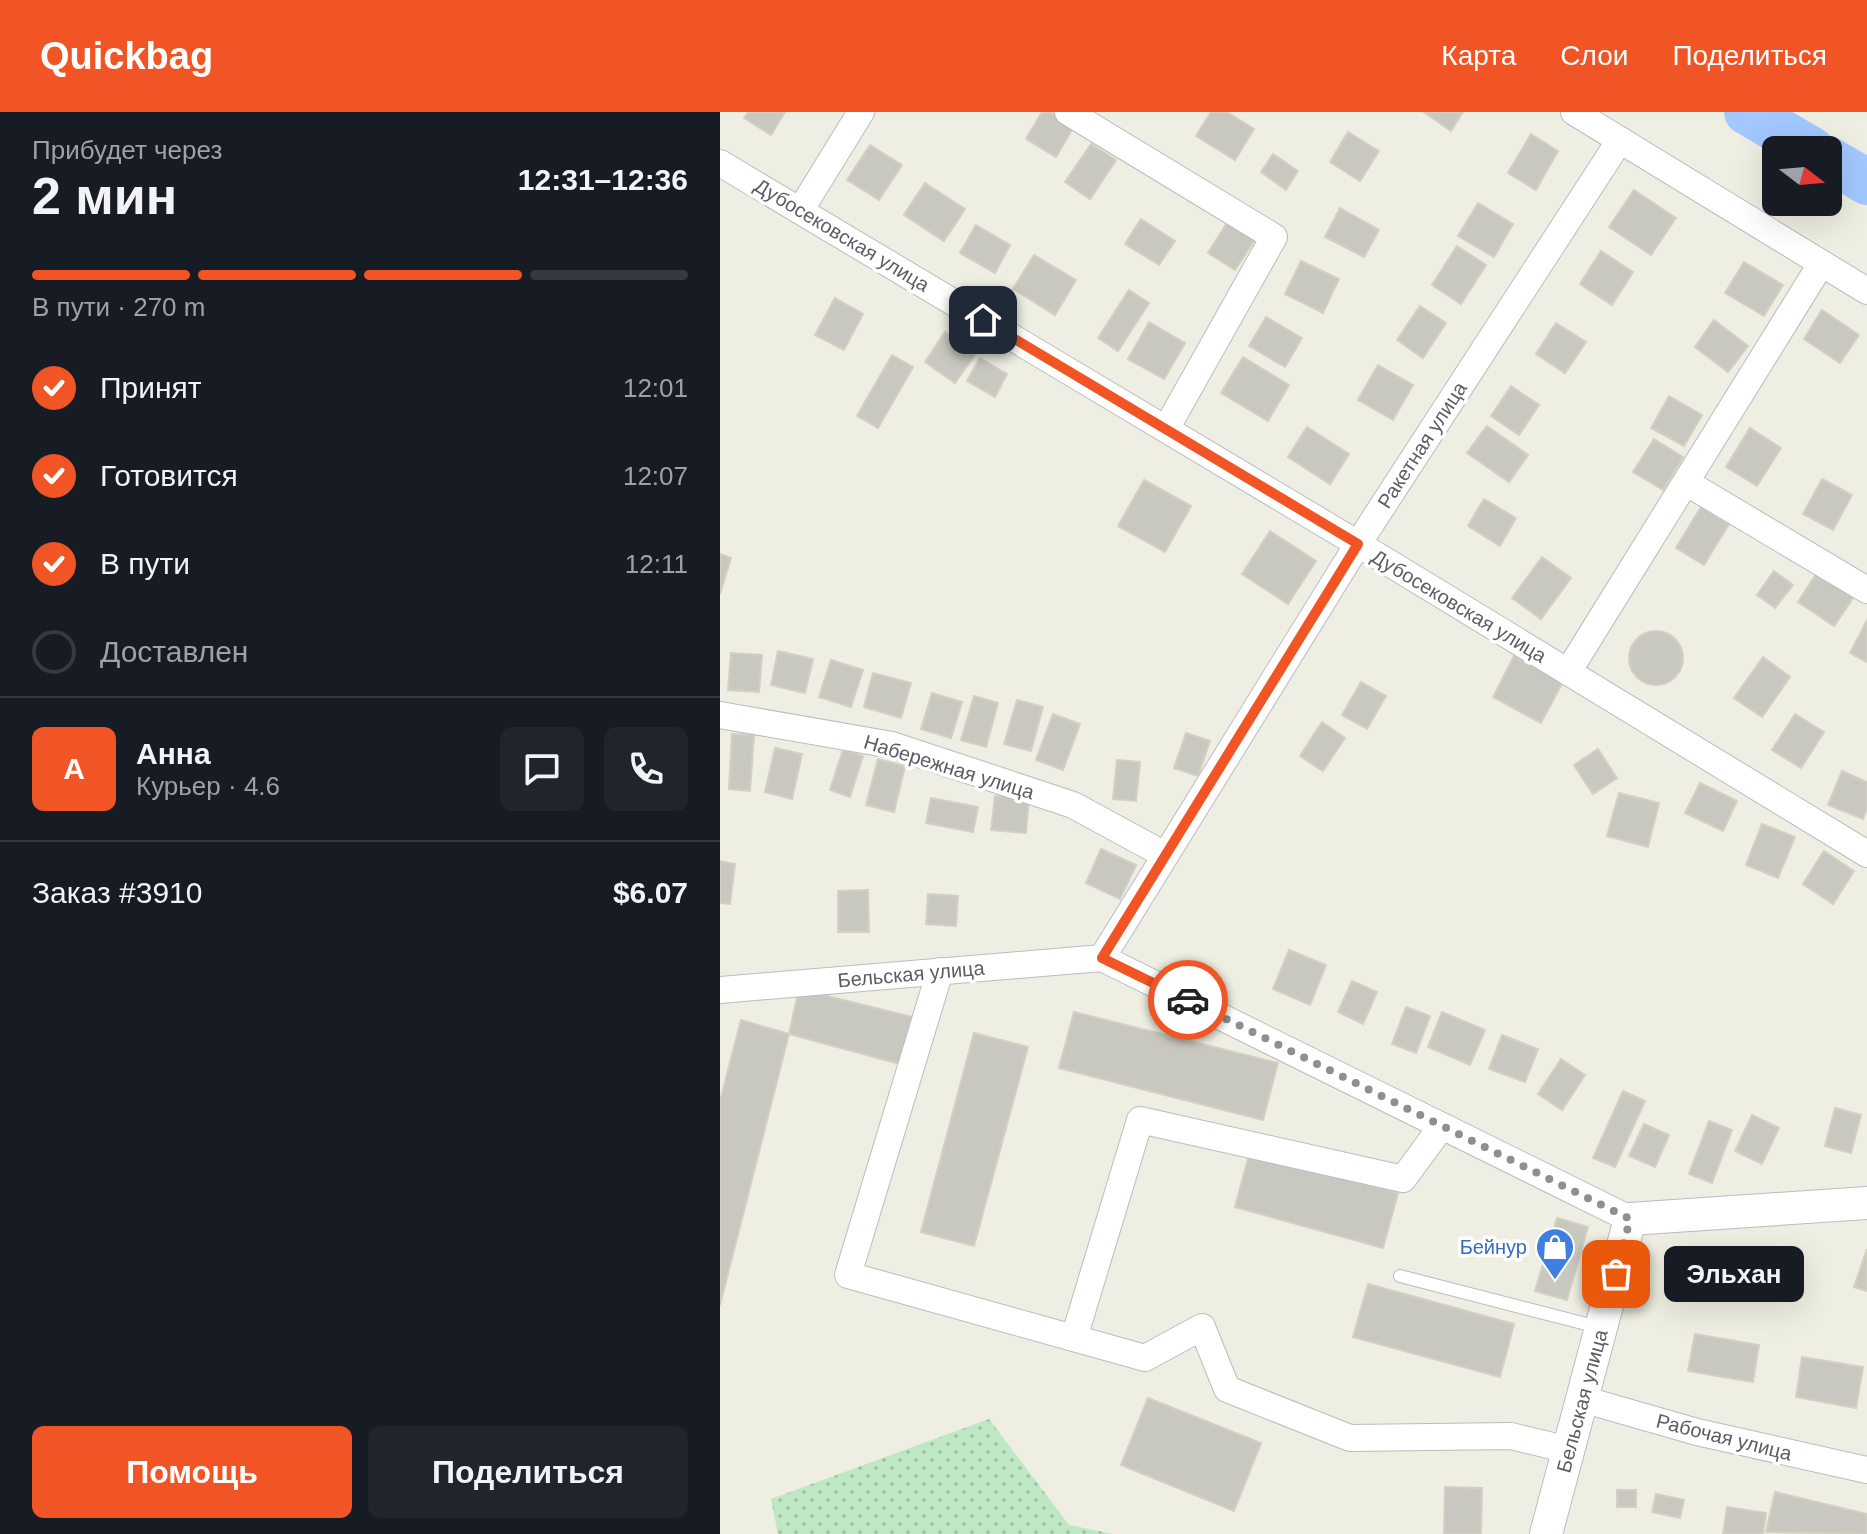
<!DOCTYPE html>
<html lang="ru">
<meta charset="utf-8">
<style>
:root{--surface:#171b24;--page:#20242c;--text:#f1f3f6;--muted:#9ea1a6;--line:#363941;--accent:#f15526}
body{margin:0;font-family:Helvetica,sans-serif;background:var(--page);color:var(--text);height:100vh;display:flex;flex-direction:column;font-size:30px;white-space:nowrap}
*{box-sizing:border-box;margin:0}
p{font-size:26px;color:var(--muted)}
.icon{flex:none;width:44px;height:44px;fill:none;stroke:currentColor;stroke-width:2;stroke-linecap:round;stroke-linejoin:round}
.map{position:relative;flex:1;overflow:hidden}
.panel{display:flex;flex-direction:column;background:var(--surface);width:720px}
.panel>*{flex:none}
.needle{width:52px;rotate:106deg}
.controls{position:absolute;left:1042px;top:24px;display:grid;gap:16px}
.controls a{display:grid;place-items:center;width:80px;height:80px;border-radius:12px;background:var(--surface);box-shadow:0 8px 32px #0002;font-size:40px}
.pin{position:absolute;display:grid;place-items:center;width:68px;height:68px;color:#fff;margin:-34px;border-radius:16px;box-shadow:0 4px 12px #0006}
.courier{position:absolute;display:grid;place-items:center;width:80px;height:80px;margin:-40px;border:6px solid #f15526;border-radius:50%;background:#fff;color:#222;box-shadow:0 2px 10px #0007}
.bubble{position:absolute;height:56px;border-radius:12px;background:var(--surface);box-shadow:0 8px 32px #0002;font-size:26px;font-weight:800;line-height:56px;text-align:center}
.overview em{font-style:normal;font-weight:800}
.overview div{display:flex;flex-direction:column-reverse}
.overview{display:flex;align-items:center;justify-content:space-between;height:136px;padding:0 32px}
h1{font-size:52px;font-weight:800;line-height:60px}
.bar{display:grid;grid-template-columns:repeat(4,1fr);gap:12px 8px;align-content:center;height:96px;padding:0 32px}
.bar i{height:10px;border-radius:6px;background:var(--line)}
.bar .selected{background:var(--accent)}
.bar p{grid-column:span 4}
.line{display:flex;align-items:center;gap:20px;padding:0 32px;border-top:2px solid var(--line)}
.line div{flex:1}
.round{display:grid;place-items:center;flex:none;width:84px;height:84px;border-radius:12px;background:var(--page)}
ol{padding:0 32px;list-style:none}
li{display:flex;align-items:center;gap:24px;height:88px}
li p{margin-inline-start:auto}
li .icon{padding:8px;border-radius:50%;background:var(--accent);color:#fff;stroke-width:4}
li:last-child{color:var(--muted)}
li i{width:44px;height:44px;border:4px solid var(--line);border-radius:50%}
.primary-button{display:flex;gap:16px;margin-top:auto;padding:16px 32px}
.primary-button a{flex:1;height:92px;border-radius:12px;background:var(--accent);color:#fff;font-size:32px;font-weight:800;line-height:92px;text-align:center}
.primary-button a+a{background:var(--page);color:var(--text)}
header{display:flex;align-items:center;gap:48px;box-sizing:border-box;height:112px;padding:0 40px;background:var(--accent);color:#fff}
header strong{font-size:38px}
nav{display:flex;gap:44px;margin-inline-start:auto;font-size:28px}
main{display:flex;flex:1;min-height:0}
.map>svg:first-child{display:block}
</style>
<header>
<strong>Quickbag</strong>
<nav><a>Карта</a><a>Слои</a><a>Поделиться</a></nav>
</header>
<main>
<section class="panel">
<div class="overview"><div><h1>2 мин</h1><p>Прибудет через</p></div><em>12:31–12:36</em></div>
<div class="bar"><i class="selected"></i><i class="selected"></i><i class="selected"></i><i></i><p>В пути · 270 m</p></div>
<ol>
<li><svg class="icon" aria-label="check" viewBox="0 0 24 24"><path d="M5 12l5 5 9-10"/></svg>Принят<p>12:01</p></li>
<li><svg class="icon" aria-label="check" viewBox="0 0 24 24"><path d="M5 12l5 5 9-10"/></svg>Готовится<p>12:07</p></li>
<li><svg class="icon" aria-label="check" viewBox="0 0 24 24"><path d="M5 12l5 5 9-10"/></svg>В пути<p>12:11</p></li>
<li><i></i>Доставлен</li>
</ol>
<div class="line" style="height:144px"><b class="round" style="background:var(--accent);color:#fff">А</b><div><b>Анна</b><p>Курьер · 4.6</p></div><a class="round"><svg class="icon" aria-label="chat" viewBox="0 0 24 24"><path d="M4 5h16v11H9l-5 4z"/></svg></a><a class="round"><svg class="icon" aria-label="phone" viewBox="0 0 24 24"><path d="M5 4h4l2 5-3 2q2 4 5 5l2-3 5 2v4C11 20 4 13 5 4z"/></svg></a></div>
<div class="line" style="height:104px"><div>Заказ #3910</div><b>$6.07</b></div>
<div class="primary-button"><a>Помощь</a><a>Поделиться</a></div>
</section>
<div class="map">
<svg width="1147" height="1422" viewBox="0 0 1147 1422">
<defs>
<pattern id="park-dots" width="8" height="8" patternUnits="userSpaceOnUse" patternTransform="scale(2)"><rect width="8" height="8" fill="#bee7c4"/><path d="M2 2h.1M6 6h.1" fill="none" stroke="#9dbea3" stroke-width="1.8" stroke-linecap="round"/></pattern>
</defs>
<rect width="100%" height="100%" fill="#eeeee2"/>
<path fill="url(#park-dots)" d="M 269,1307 L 349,1413 L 393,1422 L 58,1422 L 51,1387 Z"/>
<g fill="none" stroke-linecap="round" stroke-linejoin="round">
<g stroke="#a2c8ff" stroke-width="46">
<path d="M 1027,0 L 1092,38"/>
<path d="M 1108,47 L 1147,70"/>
</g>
</g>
<g fill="#c9c8c0" stroke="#d3d0c0" stroke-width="2">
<path d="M 28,0 L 65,0 L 51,23 L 24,6 Z"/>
<path d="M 322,0 L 331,0 L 354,14 L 336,45 L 306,27 Z"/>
<path d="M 491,0 L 507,0 L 534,17 L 515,48 L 476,24 Z"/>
<path d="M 704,0 L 743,0 L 731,19 Z"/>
<path d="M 628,20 L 659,39 L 640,69 L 610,50 Z"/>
<path d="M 811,22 L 838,39 L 816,78 L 788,61 Z"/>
<path d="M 371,32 L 396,48 L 370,87 L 345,70 Z"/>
<path d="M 150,33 L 182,53 L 159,88 L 127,68 Z"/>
<path d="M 553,42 L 578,59 L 566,78 L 541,60 Z"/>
<path d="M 205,71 L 245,97 L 224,129 L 184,103 Z"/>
<path d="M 914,78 L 956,106 L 931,143 L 889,115 Z"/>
<path d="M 758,91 L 793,112 L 774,145 L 738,124 Z"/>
<path d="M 620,96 L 659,118 L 644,145 L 605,125 Z"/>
<path d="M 510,106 L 538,123 L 515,158 L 488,141 Z"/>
<path d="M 421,107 L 455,129 L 439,153 L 405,132 Z"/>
<path d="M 256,113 L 290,133 L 275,161 L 240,141 Z"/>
<path d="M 737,134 L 766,153 L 741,192 L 712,173 Z"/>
<path d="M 881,139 L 913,160 L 892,193 L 860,172 Z"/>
<path d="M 314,143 L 356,168 L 335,203 L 293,177 Z"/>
<path d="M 581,149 L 619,167 L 603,201 L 565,182 Z"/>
<path d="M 1024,150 L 1063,173 L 1044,204 L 1005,181 Z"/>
<path d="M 409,178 L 429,191 L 398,239 L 378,226 Z"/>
<path d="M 115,186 L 143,202 L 124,238 L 95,223 Z"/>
<path d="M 700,194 L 726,211 L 703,246 L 677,228 Z"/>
<path d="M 1102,198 L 1139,223 L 1120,251 L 1084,227 Z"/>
<path d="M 546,205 L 582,226 L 565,255 L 529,234 Z"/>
<path d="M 994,208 L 1028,234 L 1008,260 L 975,235 Z"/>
<path d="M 429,210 L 465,231 L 444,267 L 408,247 Z"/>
<path d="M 836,211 L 866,230 L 845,261 L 816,242 Z"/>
<path d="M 225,220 L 256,241 L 235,271 L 205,250 Z"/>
<path d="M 172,243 L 193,255 L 158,316 L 137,304 Z"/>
<path d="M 523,245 L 569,273 L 548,309 L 501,281 Z"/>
<path d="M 260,246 L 287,262 L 275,285 L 247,269 Z"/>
<path d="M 658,253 L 693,273 L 673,308 L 638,288 Z"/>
<path d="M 791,274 L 819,293 L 799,323 L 771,304 Z"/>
<path d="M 949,284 L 982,303 L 964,334 L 931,316 Z"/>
<path d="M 767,314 L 808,343 L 789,370 L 747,341 Z"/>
<path d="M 587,315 L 629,342 L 610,372 L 568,345 Z"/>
<path d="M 1030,316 L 1061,336 L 1037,374 L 1006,355 Z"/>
<path d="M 934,327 L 963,345 L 943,378 L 913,360 Z"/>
<path d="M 1102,367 L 1132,383 L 1113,418 L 1083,402 Z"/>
<path d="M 424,368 L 471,394 L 445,440 L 398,414 Z"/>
<path d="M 764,387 L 796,406 L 780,434 L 748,414 Z"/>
<path d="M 981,395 L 1009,412 L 984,453 L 956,436 Z"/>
<path d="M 550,419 L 596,449 L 568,492 L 522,462 Z"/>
<path d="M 0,442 L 11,446 L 0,482 Z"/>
<path d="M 822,445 L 851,466 L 821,507 L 792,486 Z"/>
<path d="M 1099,458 L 1135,483 L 1114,514 L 1078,490 Z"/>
<path d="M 1054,459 L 1073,473 L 1055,496 L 1037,483 Z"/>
<path d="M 1147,508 L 1147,550 L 1130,541 Z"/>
<circle cx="936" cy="546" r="27"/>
<path d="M 58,539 L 93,547 L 85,581 L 51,573 Z"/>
<path d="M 11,541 L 42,543 L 39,580 L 8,578 Z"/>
<path d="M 794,544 L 843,570 L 821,611 L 773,585 Z"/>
<path d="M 1043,545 L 1070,565 L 1042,605 L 1014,586 Z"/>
<path d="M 111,548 L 143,558 L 131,595 L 99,585 Z"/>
<path d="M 153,561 L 191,571 L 181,606 L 144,595 Z"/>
<path d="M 641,570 L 666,584 L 647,617 L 622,603 Z"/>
<path d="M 212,581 L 242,590 L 231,626 L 201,617 Z"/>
<path d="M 254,584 L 278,591 L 266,635 L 241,628 Z"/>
<path d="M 297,588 L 323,595 L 311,639 L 284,632 Z"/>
<path d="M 333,602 L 360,612 L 343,658 L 316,648 Z"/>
<path d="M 1075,602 L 1104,620 L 1081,656 L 1052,638 Z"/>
<path d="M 602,610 L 625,626 L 603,659 L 580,644 Z"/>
<path d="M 466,621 L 490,629 L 478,664 L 454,656 Z"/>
<path d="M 12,622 L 34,623 L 30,679 L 9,677 Z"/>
<path d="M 55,636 L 82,642 L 72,687 L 45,680 Z"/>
<path d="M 878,637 L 897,666 L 873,682 L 854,653 Z"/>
<path d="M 123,638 L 143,644 L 130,685 L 110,678 Z"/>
<path d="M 158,647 L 185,654 L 174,700 L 146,693 Z"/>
<path d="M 397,648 L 420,650 L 416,689 L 393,687 Z"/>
<path d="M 1122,659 L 1147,670 L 1147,696 L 1143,707 L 1108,693 Z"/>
<path d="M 980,671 L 1017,689 L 1003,719 L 965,701 Z"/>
<path d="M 899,681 L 939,691 L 928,735 L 887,724 Z"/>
<path d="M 275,684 L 309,687 L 306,721 L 271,718 Z"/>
<path d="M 211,686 L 258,695 L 253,720 L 206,711 Z"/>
<path d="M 1042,712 L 1075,725 L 1058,766 L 1026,753 Z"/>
<path d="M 381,737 L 416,753 L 400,787 L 366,771 Z"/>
<path d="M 1104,739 L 1134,759 L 1113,792 L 1083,772 Z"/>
<path d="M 0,749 L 15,752 L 10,792 L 0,791 Z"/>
<path d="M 148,778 L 149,820 L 118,820 L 118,779 Z"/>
<path d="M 208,782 L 238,784 L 236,814 L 206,812 Z"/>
<path d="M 569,838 L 606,853 L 590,893 L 553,877 Z"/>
<path d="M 632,869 L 657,880 L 643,912 L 618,900 Z"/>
<path d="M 79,877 L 192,905 L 180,952 L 69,922 Z"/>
<path d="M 686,895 L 710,904 L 696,941 L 672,932 Z"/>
<path d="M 354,900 L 558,951 L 543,1008 L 339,956 Z"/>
<path d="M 722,900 L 765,918 L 750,953 L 708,935 Z"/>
<path d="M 21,908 L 69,922 L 0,1193 L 0,989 Z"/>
<path d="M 254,921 L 308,935 L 254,1134 L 201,1120 Z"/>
<path d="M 782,923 L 818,937 L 805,970 L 769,957 Z"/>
<path d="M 841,947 L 865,963 L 842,998 L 818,982 Z"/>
<path d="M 903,979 L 925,989 L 895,1055 L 873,1046 Z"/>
<path d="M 1115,996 L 1141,1003 L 1131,1041 L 1105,1034 Z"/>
<path d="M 1032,1003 L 1059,1016 L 1042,1052 L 1015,1039 Z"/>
<path d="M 989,1009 L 1012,1018 L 992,1071 L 969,1062 Z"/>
<path d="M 924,1012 L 949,1023 L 935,1055 L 909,1044 Z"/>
<path d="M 530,1039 L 678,1081 L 663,1136 L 515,1095 Z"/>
<path d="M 837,1106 L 868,1115 L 847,1188 L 815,1179 Z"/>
<path d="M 1147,1137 L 1147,1179 L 1134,1175 Z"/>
<path d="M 1031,1150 L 1077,1165 L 1069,1189 L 1023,1175 Z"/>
<path d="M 648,1172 L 794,1212 L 780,1265 L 633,1225 Z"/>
<path d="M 975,1222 L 1039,1233 L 1033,1270 L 968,1259 Z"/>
<path d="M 1082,1245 L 1143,1255 L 1136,1296 L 1076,1285 Z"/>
<path d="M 428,1286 L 541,1331 L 514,1399 L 401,1353 Z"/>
<path d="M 725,1375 L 762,1376 L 761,1422 L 724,1422 Z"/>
<rect x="897" y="1378" width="19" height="17"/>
<path d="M 1055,1380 L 1147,1402 L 1147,1422 L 1046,1420 Z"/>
<path d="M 936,1382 L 964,1388 L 960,1406 L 932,1400 Z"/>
<path d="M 1007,1395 L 1046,1401 L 1043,1422 L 1003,1422 Z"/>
</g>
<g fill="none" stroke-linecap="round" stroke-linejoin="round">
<defs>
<path id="service" d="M 680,1164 L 878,1215"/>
<g id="minor">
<path d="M 348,0 L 554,125 L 446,317"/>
<path d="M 854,0 L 1147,179"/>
<path d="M 0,51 L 638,432 L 1147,742"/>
<path d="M 80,99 L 141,0"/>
<path d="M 967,371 L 1147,478"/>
<path d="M 848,560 L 1101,152"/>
<path d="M 0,603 L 172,633 L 353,693 L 445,743"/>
<path d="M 382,846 L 638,432 L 900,28"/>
<path d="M 382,846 L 910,1107"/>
<path d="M 220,859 L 128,1163 L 425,1246 L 482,1215 L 507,1277 L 630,1326 L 791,1324 L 849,1338"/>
<path d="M 0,878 L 382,846"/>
<path d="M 354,1226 L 420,1008 L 683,1067 L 722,1014"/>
<path d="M 862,1287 L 977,1320 L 1147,1358"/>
</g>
<path id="tertiary" d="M 826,1422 L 910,1107 L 1147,1091"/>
</defs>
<use href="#service" stroke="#babcc2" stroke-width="14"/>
<use href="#minor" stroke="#babcc2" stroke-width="28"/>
<use href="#tertiary" stroke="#babcc2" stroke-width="34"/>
<use href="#service" stroke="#fff" stroke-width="12"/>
<use href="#minor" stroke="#fff" stroke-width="26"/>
<use href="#tertiary" stroke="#fff" stroke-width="32"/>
</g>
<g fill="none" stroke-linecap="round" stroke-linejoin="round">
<path stroke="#8e9090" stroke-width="8" stroke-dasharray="0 14.4" d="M 468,888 L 910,1107 L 896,1162"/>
<path stroke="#f15526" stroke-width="10" d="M 263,208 L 638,432 L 382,846 L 468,888"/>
</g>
<defs>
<symbol id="shop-pin" viewBox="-11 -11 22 30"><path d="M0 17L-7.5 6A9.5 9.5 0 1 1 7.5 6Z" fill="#3f7fe0" stroke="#fff"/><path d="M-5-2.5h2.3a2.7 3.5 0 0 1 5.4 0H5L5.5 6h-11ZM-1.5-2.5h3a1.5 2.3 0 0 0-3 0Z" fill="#fff"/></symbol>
</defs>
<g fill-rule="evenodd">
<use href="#shop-pin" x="813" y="1113" width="44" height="60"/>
</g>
<g text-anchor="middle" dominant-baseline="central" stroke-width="7" stroke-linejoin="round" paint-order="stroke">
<g font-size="20" fill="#5b5d64" stroke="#fff">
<text transform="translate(122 123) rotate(31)">Дубосековская улица</text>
<text transform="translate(702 333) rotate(-57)">Ракетная улица</text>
<text transform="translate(739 494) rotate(31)">Дубосековская улица</text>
<text transform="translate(229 655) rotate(17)">Набережная улица</text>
<text transform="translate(191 862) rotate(-5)">Бельская улица</text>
<text transform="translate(862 1289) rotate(-75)">Бельская улица</text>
<text transform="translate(1004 1325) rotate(14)">Рабочая улица</text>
</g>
<g font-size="20" fill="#366cbe" stroke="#fff" text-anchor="end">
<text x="807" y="1135">Бейнур</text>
</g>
</g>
</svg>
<div class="controls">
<a><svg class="needle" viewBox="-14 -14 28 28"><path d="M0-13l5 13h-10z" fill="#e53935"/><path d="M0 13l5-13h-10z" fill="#9ea1a6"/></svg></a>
</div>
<div class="pin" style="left:896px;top:1162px;background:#ea580c"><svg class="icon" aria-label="bag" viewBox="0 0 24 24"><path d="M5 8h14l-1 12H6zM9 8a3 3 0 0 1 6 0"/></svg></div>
<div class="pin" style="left:263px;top:208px;background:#1f2937"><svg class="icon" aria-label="home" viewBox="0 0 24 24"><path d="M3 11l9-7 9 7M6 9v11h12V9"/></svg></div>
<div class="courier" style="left:468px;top:888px"><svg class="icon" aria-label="car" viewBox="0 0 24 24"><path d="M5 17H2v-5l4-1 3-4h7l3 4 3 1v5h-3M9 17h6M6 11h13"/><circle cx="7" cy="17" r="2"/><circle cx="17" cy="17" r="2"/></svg></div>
<div class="bubble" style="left:944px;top:1134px;width:140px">Эльхан</div>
</div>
</main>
